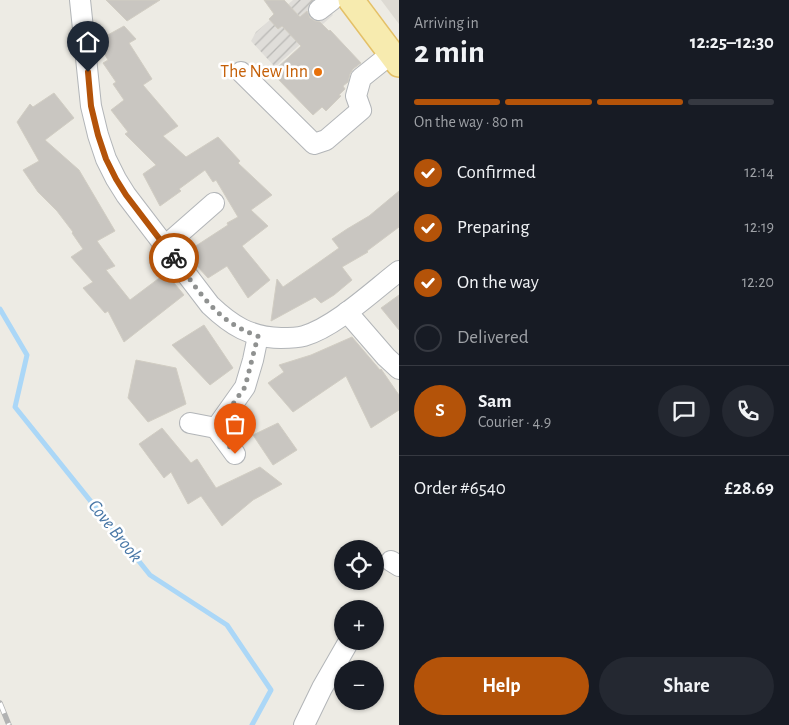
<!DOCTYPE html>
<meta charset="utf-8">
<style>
:root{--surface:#171b24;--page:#242831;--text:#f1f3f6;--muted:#9ea1a6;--line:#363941;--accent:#b45309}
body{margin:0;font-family:"Alegreya Sans",sans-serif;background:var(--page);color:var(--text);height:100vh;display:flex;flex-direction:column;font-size:19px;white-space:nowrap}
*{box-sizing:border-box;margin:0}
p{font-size:16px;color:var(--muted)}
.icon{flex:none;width:28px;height:28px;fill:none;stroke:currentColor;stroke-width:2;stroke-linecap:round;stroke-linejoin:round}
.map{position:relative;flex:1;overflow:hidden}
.side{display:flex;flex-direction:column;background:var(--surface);width:390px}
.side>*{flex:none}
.buttons{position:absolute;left:334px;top:540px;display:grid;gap:10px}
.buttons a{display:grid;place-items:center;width:50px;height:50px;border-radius:50%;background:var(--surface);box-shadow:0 1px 4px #0004;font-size:25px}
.pin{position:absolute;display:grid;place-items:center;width:42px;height:42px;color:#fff;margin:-51px -21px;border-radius:50% 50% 50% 0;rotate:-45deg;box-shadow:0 0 5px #0007}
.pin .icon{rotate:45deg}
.courier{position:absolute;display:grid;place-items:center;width:50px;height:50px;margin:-25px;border:4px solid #b45309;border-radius:50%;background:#fff;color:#222;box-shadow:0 1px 6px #0007}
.headline em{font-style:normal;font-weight:600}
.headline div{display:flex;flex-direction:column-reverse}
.headline{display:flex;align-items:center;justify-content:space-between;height:85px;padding:0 15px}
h1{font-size:32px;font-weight:600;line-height:38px}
.bar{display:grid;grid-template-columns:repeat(4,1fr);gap:8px 5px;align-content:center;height:60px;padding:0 15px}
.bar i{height:6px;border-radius:4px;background:var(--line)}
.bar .active{background:var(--accent)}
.bar p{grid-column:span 4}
.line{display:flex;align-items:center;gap:12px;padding:0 15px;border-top:1px solid var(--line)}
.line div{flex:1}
.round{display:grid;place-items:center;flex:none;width:52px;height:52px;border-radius:26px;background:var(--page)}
ol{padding:0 15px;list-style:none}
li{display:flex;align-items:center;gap:15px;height:55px}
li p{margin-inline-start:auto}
li .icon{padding:5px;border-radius:50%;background:var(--accent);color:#fff;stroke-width:4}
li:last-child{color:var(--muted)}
li i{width:28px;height:28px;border:2px solid var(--line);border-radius:50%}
.primary-button{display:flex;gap:10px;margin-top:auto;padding:10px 15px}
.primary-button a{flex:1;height:58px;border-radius:30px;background:var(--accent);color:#fff;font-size:20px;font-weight:600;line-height:58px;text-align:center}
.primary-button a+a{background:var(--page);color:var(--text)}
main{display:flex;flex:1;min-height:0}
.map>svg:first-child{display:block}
</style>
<main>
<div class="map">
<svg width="399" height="725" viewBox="0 0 399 725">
<defs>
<pattern id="industrial-furrows" width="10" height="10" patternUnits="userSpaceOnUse" patternTransform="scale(1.25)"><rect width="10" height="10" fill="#dfddd9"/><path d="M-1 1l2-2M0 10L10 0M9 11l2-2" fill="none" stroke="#b8b7b4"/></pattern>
</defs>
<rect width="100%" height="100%" fill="#edebe4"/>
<path fill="url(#industrial-furrows)" d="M 293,0 L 321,0 L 333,15 L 275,67 L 251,41 L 256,32 Z"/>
<path fill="#dddad3" d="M 381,0 L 399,0 L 399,24 Z"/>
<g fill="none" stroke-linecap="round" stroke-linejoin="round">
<path stroke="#abd7f7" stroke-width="5" d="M 0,309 L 27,355 L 15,407 L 150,575 L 227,625 L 271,690 L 252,725"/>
</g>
<g fill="#c9c6c1" stroke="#d1cdc3">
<path d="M 106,0 L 160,0 L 127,21 Z"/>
<path d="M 264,0 L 284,0 L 300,17 L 307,11 L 310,18 L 315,21 L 320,22 L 329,31 L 330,30 L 361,63 L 353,69 L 350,74 L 348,82 L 343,86 L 345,89 L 339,95 L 341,96 L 326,111 L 322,107 L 313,115 L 278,79 L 282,75 L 276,69 L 301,46 L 282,26 L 278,29 L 269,19 L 274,14 Z"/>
<path d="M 124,26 L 136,39 L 129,43 L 152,79 L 143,85 L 178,126 L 163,136 L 186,157 L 218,137 L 240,161 L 238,163 L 272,195 L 251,210 L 268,226 L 242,246 L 270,280 L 248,298 L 227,266 L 208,278 L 185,253 L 228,225 L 227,223 L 238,217 L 216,180 L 213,182 L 205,170 L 179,189 L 181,191 L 160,206 L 143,174 L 156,165 L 125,134 L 128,132 L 111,110 L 124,100 L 113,84 L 116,82 L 103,63 L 108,60 L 97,41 Z"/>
<path d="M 54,93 L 74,118 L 45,140 L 79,170 L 115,231 L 97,241 L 115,266 L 106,270 L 130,300 L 166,273 L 184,295 L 124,342 L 108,311 L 105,313 L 83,288 L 93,282 L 71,257 L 83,249 L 72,233 L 73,232 L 57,211 L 38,192 L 23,170 L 39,161 L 17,122 L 30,104 L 33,107 Z"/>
<path d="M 399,191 L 399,227 L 367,251 L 368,252 L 342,267 L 352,280 L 334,295 L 321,303 L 315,297 L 271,321 L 277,279 L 283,287 L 315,265 L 339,248 L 332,239 L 347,229 L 369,216 Z"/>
<path d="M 399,295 L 399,330 L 381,308 Z"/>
<path d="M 204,325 L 233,368 L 210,385 L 172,345 Z"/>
<path d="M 352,337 L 380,370 L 381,369 L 399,395 L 399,410 L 371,428 L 346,376 L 293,412 L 268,383 L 284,372 L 279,365 L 311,355 Z"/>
<path d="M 136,360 L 176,368 L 186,404 L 148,422 L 128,398 Z"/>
<path d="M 278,423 L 297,450 L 273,465 L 253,435 Z"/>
<path d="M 162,428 L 191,463 L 197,459 L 216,488 L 260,467 L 282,484 L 253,500 L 222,526 L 201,496 L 188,504 L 171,472 L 164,478 L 139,444 Z"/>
</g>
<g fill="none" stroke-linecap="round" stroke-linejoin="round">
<defs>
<g id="minor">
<path d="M 80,0 L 91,106 L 98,135 L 106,159 L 116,179 L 126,195 L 210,305 C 232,326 250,337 281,338 C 289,338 297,338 304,336 C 335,327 373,291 399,271"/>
<path d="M 319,10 L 332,0"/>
<path d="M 241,72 L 314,144 L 326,140 L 361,110 L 356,96 L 361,78 L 391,54"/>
<path d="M 165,246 L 214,203"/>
<path d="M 347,312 L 386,357 L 399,369"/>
<path d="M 190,423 L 216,428 L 235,454"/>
<path d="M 216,428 L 245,387 L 253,360 L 258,336"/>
<path d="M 391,561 L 399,566"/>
<path d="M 304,725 L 322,688 L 349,641"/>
</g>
<path id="major" d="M 351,0 L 399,64"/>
</defs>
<use href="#minor" stroke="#b2b5b8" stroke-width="22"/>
<use href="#major" stroke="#e4c067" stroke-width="28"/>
<use href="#minor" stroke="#fff" stroke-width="20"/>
<use href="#major" stroke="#f7ebaf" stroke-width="25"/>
<defs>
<path id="rail" d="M 0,703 L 9,725"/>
</defs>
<use href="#rail" stroke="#b2b3b3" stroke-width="5.5"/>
<use href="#rail" stroke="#fff" stroke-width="4" stroke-dasharray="11" stroke-linecap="butt"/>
</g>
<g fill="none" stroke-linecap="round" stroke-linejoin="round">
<path stroke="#8f9190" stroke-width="5" stroke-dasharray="0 9" d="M 174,258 C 200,292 216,322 258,336 L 245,387 L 216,428 L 235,454"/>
<path stroke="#b45309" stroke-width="6" d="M 88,72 L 91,106 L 98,135 L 106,159 L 116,179 L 126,195 L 174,258"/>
</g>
<circle fill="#e8710a" stroke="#fff" stroke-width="2" cx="318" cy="72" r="5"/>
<g text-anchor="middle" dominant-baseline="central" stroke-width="5" stroke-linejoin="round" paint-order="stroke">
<g font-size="18" fill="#c56008" stroke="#fff" text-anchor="end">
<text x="308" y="72">The New Inn</text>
</g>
<g font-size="19" font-style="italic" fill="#4a78a7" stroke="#fff">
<text transform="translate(115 531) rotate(51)">Cove Brook</text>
</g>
</g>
</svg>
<div class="buttons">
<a><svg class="icon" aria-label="locate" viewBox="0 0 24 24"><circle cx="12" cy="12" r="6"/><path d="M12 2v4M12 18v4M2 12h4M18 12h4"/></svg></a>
<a>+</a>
<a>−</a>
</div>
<div class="pin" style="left:235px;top:454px;background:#ea580c"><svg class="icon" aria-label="bag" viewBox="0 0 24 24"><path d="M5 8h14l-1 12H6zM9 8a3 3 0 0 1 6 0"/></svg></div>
<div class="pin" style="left:88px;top:72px;background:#1f2937"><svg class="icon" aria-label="home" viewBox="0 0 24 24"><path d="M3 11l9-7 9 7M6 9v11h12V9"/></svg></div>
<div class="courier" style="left:174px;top:258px"><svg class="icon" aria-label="bike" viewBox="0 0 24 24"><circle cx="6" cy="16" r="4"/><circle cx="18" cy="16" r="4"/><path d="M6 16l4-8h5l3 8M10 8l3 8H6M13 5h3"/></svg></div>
</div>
<section class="side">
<div class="headline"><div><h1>2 min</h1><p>Arriving in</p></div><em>12:25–12:30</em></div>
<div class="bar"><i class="active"></i><i class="active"></i><i class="active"></i><i></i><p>On the way · 80 m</p></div>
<ol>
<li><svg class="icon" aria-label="check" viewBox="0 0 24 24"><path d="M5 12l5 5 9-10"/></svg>Confirmed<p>12:14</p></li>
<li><svg class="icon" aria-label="check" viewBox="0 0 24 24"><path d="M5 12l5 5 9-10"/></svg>Preparing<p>12:19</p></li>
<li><svg class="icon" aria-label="check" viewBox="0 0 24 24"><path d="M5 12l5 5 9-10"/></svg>On the way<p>12:20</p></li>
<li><i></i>Delivered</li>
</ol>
<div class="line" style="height:90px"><b class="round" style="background:var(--accent);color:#fff">S</b><div><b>Sam</b><p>Courier · 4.9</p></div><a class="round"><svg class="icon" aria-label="chat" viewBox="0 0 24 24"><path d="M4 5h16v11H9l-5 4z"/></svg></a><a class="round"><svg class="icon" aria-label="phone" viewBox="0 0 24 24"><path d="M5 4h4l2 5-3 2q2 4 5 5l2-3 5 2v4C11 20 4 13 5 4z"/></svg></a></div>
<div class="line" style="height:65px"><div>Order #6540</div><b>£28.69</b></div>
<div class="primary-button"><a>Help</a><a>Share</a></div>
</section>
</main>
